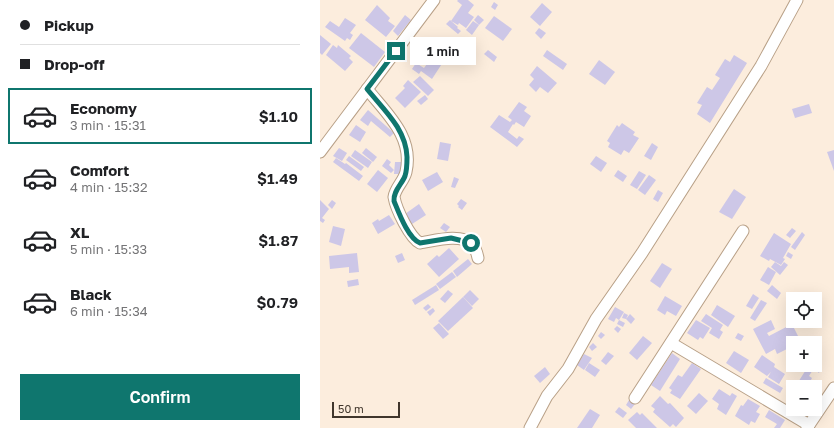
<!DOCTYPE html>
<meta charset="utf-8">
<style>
body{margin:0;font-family:"Golos Text",sans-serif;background:#f6f6f6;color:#202124;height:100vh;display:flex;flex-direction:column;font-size:15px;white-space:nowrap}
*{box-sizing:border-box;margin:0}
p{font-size:13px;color:#757577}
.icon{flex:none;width:22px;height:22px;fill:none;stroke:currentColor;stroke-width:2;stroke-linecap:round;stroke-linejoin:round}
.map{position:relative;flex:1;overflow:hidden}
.sheet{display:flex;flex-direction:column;background:#fff;width:320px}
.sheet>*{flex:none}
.top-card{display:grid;align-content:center;height:88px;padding:0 20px;background:#fff}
.fabs{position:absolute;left:466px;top:292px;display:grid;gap:8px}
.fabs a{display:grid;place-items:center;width:36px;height:36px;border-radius:0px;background:#fff;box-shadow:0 4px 16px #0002;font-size:20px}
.scale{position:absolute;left:12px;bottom:10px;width:68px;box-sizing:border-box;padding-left:4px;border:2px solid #40362c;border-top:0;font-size:11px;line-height:14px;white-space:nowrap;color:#40362c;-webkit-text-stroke:3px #fceddd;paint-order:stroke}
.end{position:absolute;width:18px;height:18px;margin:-9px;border:5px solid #0f766e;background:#fff;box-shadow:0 0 0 2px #fff}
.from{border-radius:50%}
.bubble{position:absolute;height:28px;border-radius:0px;background:#fff;box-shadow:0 4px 16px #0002;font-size:13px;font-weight:600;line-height:28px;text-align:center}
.top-card b{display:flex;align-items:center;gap:14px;height:38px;font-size:15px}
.top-card b+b{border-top:1px solid #e0e0e0}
.top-card i{width:10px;height:10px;background:#202124}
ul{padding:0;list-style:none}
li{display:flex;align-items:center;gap:12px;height:56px;margin:0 8px 6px;padding:0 12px;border:2px solid transparent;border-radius:0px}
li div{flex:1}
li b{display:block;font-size:15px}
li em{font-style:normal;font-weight:600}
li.active{border-color:#0f766e}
li>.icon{width:36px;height:36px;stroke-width:1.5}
.primary-button{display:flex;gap:8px;margin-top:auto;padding:8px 20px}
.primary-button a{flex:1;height:46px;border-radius:0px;background:#0f766e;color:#fff;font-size:16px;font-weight:600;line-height:46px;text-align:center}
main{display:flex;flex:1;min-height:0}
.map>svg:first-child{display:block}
.building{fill:#cdc7e7}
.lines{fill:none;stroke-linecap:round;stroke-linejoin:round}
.minor-casing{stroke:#b8a087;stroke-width:13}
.minor{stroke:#fff;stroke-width:11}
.route{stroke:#0f766e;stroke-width:5}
</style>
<main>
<section class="sheet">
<div class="top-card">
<b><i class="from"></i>Pickup</b>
<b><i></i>Drop-off</b>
</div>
<ul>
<li class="active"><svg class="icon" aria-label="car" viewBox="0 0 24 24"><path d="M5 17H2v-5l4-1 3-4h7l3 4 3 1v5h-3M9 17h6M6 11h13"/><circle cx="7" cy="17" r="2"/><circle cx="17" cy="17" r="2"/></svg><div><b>Economy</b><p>3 min · 15:31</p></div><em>$1.10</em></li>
<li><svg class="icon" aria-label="car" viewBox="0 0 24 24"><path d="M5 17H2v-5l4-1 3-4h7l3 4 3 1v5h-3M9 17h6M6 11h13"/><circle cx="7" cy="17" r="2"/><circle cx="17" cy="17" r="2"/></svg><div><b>Comfort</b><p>4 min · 15:32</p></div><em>$1.49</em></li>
<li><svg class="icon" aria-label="car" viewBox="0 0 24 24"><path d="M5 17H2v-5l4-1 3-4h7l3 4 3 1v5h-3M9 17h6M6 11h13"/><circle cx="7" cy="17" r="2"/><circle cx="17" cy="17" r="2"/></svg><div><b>XL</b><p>5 min · 15:33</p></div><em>$1.87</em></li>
<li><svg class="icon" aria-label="car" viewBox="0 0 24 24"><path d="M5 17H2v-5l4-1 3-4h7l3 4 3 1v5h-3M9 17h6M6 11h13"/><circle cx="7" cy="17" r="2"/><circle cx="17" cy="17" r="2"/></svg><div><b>Black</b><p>6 min · 15:34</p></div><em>$0.79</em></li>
</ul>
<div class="primary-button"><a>Confirm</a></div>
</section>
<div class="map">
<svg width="514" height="428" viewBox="0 0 514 428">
<rect width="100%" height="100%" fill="#fceddd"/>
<g class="building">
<polygon points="138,0 148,0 154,5 148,13 154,17 146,28 139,23 138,25 131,21 142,5 137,1"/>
<polygon points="174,2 178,5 175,10 171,7"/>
<polygon points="222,3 232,12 220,26 210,17"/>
<polygon points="57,5 70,18 68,21 75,26 66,37 45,20"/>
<polygon points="85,15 91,20 78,36 73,31"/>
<polygon points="158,15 164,20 159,25 154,20"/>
<polygon points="174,16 192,29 183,41 165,28"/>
<polygon points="25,18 36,25 30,33 33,35 30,40 27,38 25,41 5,27 10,21 19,27"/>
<polygon points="130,20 138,27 137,28 141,31 138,34 126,24"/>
<polygon points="153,21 159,25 152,35 146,30"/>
<polygon points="219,28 226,33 221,39 215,33"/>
<polygon points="41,33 65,52 54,67 29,48"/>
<polygon points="0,35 11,44 2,55 0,53"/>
<polygon points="13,45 17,48 18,45 31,56 29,58 33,62 25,71 6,55"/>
<polygon points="168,50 177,57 174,62 164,54"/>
<polygon points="227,50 247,64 243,70 223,56"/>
<polygon points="124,51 132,57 129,62 125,59 112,79 101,71 99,74 92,69 96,63 104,68 110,60 107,59 111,53 119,58"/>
<polygon points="414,55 427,63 390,123 377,114 382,105 377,103 387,87 392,90 400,78 395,75 405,59 410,62"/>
<polygon points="279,60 295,72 285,85 269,74"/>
<polygon points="217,66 237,83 228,93 220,87 216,92 209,85 214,79 210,75"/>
<polygon points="100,76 114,90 108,96 93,82"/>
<polygon points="88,80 101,92 85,108 75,98 85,88 83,86"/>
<polygon points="105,95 108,99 101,105 97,101"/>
<polygon points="199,102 207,107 204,111 211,116 204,127 196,122 194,125 193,124 188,132 197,139 199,136 204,139 197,147 170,127 179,115 190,122 192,120 188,117"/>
<polygon points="489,104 492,113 475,118 472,109"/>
<polygon points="48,110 74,133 70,137 51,121 48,126 40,120"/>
<polygon points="302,123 315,132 313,135 319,138 309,153 304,150 301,155 288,147 290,143 287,141 297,125 299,127"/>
<polygon points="36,125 46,132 40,142 29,135"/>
<polygon points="120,142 131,144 128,161 117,159"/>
<polygon points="332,143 338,147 331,160 324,156"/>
<polygon points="19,148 27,153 22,161 13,156"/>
<polygon points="46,148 57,157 53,162 42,153"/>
<polygon points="35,150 52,162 48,168 31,156"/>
<polygon points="514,150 514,171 507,152"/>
<polygon points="29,156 44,167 41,171 26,160"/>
<polygon points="276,156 287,163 281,172 270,164"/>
<polygon points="16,158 25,164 26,163 43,176 39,181 13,162"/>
<polygon points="67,159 71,162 69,165 74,170 71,173 62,166"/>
<polygon points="75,162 82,162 81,174 74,174"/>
<polygon points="58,170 68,178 57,192 47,184"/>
<polygon points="298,170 307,176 303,182 294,176"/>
<polygon points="319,171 326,175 317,189 310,185"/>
<polygon points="117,172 123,182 108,191 102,180"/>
<polygon points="329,175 336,180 325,195 318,190"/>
<polygon points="134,177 139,179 135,188 131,187"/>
<polygon points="414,189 426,197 412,219 399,212"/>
<polygon points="338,190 343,193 338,202 333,199"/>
<polygon points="141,199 147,203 142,210 138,207 139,206 137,204"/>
<polygon points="0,200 9,209 2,218 5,220 3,223 0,221"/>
<polygon points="12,200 16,203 12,209 8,205"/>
<polygon points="99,204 106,215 92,224 85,214"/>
<polygon points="69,215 75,224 58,234 52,223 58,219 59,221"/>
<polygon points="124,223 130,227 126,232 120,228"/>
<polygon points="13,226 25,229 21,246 9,242"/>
<polygon points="472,228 476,231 470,238 466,235"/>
<polygon points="482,232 485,235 475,250 471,247"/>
<polygon points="454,233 471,244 463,258 465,259 461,265 450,259 449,261 440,256"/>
<polygon points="129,248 139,259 119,277 107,264 117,255 119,257"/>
<polygon points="468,252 473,255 471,259 466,256"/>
<polygon points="37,253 39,272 29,273 29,267 10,269 9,256"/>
<polygon points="82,253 85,260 78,263 75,256"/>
<polygon points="148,259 152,264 137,277 133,271"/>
<polygon points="455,262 461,266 464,262 468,265 460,275 451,267"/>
<polygon points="342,263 352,269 340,288 330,281"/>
<polygon points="448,267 456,272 449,285 440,280"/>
<polygon points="132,272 136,277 120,289 116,284"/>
<polygon points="38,279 39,285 28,287 27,281"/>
<polygon points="116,285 119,290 95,305 92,300"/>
<polygon points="452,285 461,293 457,299 447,291"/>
<polygon points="128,290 133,294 125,303 120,299"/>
<polygon points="150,290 159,299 152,306 143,297"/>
<polygon points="433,294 439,298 432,309 426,306"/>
<polygon points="345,296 362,306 356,316 347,311 345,315 337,310"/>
<polygon points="143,297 153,308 128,331 118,321"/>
<polygon points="441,300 447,303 435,321 430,318"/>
<polygon points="108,304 111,307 106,311 103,308"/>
<polygon points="397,305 415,316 408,327 391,315"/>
<polygon points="295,307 304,312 299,320 296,318 294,322 288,319"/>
<polygon points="113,308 115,311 110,316 107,312"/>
<polygon points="304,313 308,315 306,319 310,314 315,319 311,324 306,319 302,318"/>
<polygon points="386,314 403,325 400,330 403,332 399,339 389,333 392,328 381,321"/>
<polygon points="299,320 305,323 303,327 297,324"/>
<polygon points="376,320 390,328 383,339 380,337 378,340 367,333"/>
<polygon points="451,320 455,329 447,333 449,336 472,324 481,342 473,343 473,346 457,354 455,349 446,354 433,329"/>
<polygon points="119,323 129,334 123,339 113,328"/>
<polygon points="297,326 301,329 298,333 294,329"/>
<polygon points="281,332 285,335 281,339 278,336"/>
<polygon points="418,333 424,336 421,341 415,338"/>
<polygon points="323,336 332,343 317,360 309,353"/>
<polygon points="273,343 277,347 272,351 269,347"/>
<polygon points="414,351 429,360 421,373 406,363"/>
<polygon points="288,352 294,356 286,365 281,361"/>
<polygon points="352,353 360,359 340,391 331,385"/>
<polygon points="264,354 272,358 264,370 257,365"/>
<polygon points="442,355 455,364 454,367 465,374 459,384 448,377 451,372 447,376 434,367"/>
<polygon points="269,363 280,370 275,377 265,370"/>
<polygon points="372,363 381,369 360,399 350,393 352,390 349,388 358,375 362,377"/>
<polygon points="489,365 496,365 489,376 492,378 490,382 487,380 485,382 491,386 490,387 483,386 482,387 475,387"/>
<polygon points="497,365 501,367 499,373 495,370"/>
<polygon points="225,367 230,374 220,383 214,376"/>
<polygon points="446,378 463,388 460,393 443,383"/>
<polygon points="399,389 410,396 412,393 417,396 406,415 397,409 399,404 392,399"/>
<polygon points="379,393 388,401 376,414 367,406"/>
<polygon points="340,396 348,404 350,403 364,418 356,427 353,424 350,427 333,412 335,409 331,406"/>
<polygon points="428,399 440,406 436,412 440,414 435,423 431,421 429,425 415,416 421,405 423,406"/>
<polygon points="309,400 315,404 311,409 306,405"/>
<polygon points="299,407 307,413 303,418 295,412"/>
<polygon points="270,409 280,415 272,428 257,428"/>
<polygon points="449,410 465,420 460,428 454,428 457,424 445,417"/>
<polygon points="317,412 320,415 322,413 337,428 316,428 308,420"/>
</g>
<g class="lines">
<defs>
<g id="minor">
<path d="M47,89C67,114 94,137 86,172C84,181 75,188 74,197C76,209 90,238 100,243C114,241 140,233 152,244C155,247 157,253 158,258"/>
<polyline points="0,152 114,0"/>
<polyline points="351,343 489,425"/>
<polyline points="315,398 423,231"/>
<polyline points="210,428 227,396 248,369 276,319 322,253 441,66 477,0"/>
<polyline points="487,428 514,388"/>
</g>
</defs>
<use href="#minor" class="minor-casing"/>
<use href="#minor" class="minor"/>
</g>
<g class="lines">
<path class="route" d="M76,51L47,89C64,110 86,129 87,157C87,163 87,170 85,176C82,184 73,191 74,201C79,213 88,238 100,243L131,238L151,243"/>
</g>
</svg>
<div class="fabs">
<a><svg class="icon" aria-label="locate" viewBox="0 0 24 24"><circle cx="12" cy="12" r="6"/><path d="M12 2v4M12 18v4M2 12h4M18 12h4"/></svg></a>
<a>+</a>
<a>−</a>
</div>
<div class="scale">50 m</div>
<i class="end from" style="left:151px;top:243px"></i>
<i class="end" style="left:76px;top:51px"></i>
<div class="bubble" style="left:90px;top:37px;width:66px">1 min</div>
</div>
</main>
